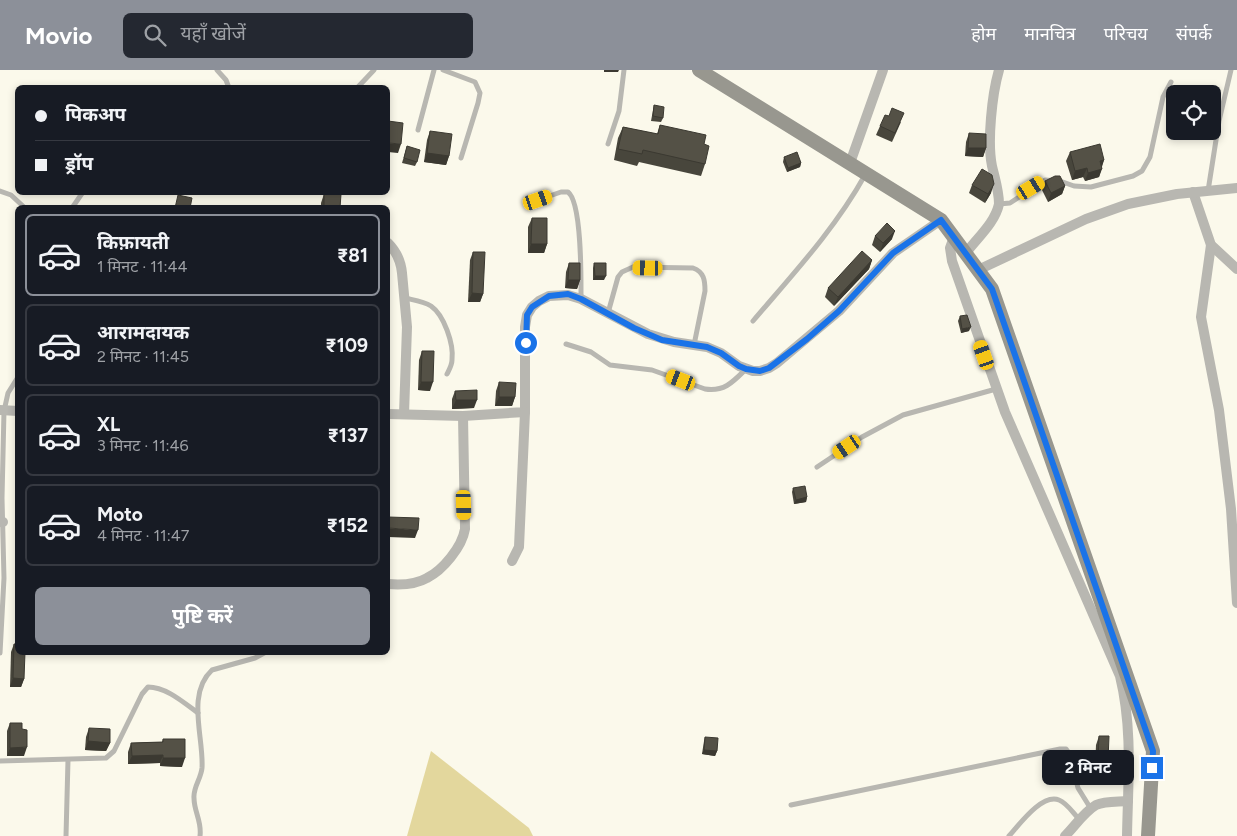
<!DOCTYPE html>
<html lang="hi">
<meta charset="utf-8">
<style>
body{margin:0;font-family:Figtree,"Noto Sans Devanagari",sans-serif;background:#242831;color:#f1f3f6;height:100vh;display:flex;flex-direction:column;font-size:19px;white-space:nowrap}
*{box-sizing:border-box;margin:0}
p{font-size:16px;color:#9ea1a6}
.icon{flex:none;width:28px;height:28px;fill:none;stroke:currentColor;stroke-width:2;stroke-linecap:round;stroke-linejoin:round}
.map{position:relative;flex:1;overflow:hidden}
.side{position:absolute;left:15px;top:135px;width:375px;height:450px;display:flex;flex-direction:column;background:#171b24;border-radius:8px;box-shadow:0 2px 8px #0003}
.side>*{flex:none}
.guide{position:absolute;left:15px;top:15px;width:375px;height:110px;border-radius:8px;box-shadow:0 2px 8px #0003;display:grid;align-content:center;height:110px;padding:0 20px;background:#171b24}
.tools{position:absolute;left:1166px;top:15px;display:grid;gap:10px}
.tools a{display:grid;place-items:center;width:55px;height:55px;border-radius:8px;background:#171b24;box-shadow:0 2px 8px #0003;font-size:25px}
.end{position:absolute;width:22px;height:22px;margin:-11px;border:6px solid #1a73e8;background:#fff;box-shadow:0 0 0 2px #fff}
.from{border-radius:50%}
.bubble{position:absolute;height:35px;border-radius:8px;background:#171b24;box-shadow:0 2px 8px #0003;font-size:16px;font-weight:700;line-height:35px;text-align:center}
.car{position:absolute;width:15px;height:30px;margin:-15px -8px;border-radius:6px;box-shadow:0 0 4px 1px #0007;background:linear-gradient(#f5c518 24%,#345 0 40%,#f5c518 0 76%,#345 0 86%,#f5c518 0)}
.guide b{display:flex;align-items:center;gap:18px;height:48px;font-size:19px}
.guide b+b{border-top:1px solid #363941}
.guide i{width:12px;height:12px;background:#f1f3f6}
ul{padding:9px 0 0;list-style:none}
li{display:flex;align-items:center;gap:15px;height:82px;margin:0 10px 8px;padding:0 10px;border:2px solid #363941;border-radius:8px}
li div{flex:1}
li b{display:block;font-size:19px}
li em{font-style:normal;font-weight:700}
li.selected{border-color:#8c9099}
li>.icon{width:45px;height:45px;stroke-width:1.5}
.cta{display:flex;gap:10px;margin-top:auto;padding:10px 20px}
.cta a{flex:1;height:58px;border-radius:8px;background:#8c9099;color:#fff;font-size:20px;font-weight:700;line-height:58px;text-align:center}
header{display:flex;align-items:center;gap:30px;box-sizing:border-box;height:70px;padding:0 25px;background:#8c9099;color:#fff}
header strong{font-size:24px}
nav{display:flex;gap:28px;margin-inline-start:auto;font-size:18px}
.search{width:350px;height:45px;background:#242831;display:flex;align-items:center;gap:12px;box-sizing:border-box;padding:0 18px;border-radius:8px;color:#9ea1a6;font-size:19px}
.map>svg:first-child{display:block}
.green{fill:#e3d79d}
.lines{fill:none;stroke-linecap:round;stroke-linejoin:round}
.lane{stroke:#b8b7b1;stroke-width:5}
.street{stroke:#b8b7b1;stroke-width:10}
.secondary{stroke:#98978f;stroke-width:14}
.wall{fill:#48463c}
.shaded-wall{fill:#3b3931}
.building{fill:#545146;stroke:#3b3931}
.route{stroke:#1a73e8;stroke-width:6}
</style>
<header>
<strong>Movio</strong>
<div class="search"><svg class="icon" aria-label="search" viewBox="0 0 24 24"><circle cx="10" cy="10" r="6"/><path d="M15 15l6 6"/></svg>यहाँ खोजें</div>
<nav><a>होम</a><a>मानचित्र</a><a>परिचय</a><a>संपर्क</a></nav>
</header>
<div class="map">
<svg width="1237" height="766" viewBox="0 0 1237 766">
<rect width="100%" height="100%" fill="#fbf9eb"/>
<polygon class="green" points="431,681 529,758 533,766 407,766"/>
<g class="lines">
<g class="lane">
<polyline points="217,0 226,10 229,18"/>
<polyline points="443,0 475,12 480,23 478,33 461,88"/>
<polyline points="357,18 374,0"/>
<polyline points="418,60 434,0"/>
<polyline points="608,74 619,41 624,0"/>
<polyline points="0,121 11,125 25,138"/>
<polyline points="1208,121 1219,51 1231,0"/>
<path d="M538,130L561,122H568C582,133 581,209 581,229"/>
<polyline points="999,134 1010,133 1045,110 1060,111 1074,116 1091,117 1133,106 1142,101 1150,87 1163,27 1171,12"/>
<polyline points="72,138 83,122"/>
<path d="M405,228C413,230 423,231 431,236C444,245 454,274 452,290C452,295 449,300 447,304"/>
<path d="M608,243L618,207L622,202L633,197L693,198C704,202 705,210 705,221L694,275"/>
<path d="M753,251C793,204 835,159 865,105"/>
<path d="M566,274L591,282L610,295L652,300L705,319C724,322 733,312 746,299"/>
<polyline points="817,397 862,367 903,345 996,319"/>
<polyline points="0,583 4,508 2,428 4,341 8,323 18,307"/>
<path d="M0,691L106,688L114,681L142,624L148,617C166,617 183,632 198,643"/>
<polyline points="791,735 1060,679 1066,679 1069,683 1078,718 1091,739"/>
<polyline points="66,766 68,690"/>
<path d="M200,766C202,751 194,742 194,728C193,717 201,709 202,698C204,668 186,624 212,600L255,588L266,582"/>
<path d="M1009,766C1019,755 1042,723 1059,730C1067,733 1073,743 1079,749"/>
</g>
<g class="street">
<polyline points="850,93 883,0"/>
<polyline points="1193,122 1211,175 1237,199"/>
<path d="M954,167L950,178L952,191L1005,342L1120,606C1133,659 1128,712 1127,766"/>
<path d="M388,173C396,181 401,192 402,203L407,257L404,344"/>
<polyline points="1211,175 1201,247 1219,340 1231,439 1237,533"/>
<path d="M966,183C977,168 995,153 999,134C999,121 995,109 992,96C987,72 992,24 999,0"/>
<polyline points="978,200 1086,149 1128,134 1177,124 1237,118"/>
<polyline points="0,340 18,341"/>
<polyline points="388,344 463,346 525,342 525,257 527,245 532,237 539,231 549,226 568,225 581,229 648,264 674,272 707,277 721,283 739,296 753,301 760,301 769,298 777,293 839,241 893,183 941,150"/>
<polyline points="0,452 3,452"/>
<polyline points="512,491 519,477 525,342"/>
<path d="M388,514C400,515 415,515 427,508C443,500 462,477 465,459L463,346"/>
<path d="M1065,766C1075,756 1084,742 1096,735C1105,731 1118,732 1128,731"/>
</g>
<polyline class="secondary" points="699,0 941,150 992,219 1153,681 1148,766"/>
</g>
<g class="wall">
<polygon points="654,35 663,48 661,52 651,51 653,40"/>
<polygon points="901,52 892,72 876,65 880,56"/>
<polygon points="660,55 704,74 705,94 701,106 639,92 637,96 614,90 618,68 623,57 657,64"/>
<polygon points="430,61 449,86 446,95 424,92 427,70"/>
<polygon points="969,63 986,78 983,87 965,86 966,72"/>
<polygon points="407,76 417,92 415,96 402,93"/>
<polygon points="1070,82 1104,90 1099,107 1085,111 1083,107 1072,110 1066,91"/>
<polygon points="784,87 801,93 800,97 787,102 783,92"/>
<polygon points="1045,111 1065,116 1062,124 1048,132 1042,120"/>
<polygon points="972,115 991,123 985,133 969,123"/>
<polygon points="324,124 340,138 321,138 321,133"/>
<polygon points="532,148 547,174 544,183 528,183 528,157"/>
<polygon points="875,166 892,169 880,182 872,175"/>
<polygon points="473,182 483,224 480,232 468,232 470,190"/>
<polygon points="872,190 869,199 834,236 825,227 828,218"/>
<polygon points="569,193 580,210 577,219 565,218 566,202"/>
<polygon points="594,193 604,210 593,210 593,198"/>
<polygon points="960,246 969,261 961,263 958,251"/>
<polygon points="422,281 430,321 418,320 419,290"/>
<polygon points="499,312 515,327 512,336 495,336 496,321"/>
<polygon points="455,321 474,338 452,339 452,329"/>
<polygon points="793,418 807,427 806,432 794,434 792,422"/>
<polygon points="14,574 24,609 21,617 10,617 11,582"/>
<polygon points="10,653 22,659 24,686 7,686 7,661"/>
<polygon points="89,658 110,673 106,681 85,680 86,667"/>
<polygon points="1099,666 1108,690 1105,699 1095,698 1096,675"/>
<polygon points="705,667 717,681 715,686 702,684 704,671"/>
<polygon points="163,669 182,697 160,696 160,693 128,694 128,682 131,673 162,672"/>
</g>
<g class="shaded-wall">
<polygon points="604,0 619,0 618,2 604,2"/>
<polygon points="388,73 401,74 398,83 388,82"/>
<polygon points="968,78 986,78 983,87 965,86"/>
<polygon points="427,83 449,86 446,95 424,92"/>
<polygon points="1104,90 1101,98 1100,91"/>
<polygon points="801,93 800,97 787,102 788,98"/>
<polygon points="1087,98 1083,107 1072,110 1075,101"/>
<polygon points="1102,99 1099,107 1085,111 1088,103"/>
<polygon points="994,114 991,123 985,133 988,124"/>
<polygon points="1065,116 1062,124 1048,132 1051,123"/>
<polygon points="895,161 892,169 880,182 883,173"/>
<polygon points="531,174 547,174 544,183 528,183"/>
<polygon points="872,190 869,199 834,236 838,227"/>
<polygon points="595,206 606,206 604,210 593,210"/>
<polygon points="568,210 580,210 577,219 565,218"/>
<polygon points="472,223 483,224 480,232 468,232"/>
<polygon points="971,257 969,261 961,263 962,259"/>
<polygon points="421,312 433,312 430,321 418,320"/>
<polygon points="499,327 515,327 512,336 495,336"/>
<polygon points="456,330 477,330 474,338 452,339"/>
<polygon points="807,427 806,432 794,434 796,430"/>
<polygon points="388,458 418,460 415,468 388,467"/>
<polygon points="13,608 24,609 21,617 10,617"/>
<polygon points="88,671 110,673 106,681 85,680"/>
<polygon points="27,677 24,686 7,686 10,678"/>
<polygon points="704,680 717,681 715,686 702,684"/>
<polygon points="163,685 160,693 128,694 132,686"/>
<polygon points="163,688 185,688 182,697 160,696"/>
<polygon points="1098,690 1108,690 1105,699 1095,698"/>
</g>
<g class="building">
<polygon points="654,35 664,37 663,48 653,46"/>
<polygon points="892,38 904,43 895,63 880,56 885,45 889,46"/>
<polygon points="388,51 403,53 401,74 388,73"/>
<polygon points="660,55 706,65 704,74 709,76 705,94 643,80 642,84 618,79 623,57 658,64"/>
<polygon points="430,61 452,64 449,86 427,83"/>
<polygon points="969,63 986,64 986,78 968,78"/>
<polygon points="1100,74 1104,90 1100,91 1102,99 1088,103 1087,98 1075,101 1070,82"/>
<polygon points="407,76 420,80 417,92 404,88"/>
<polygon points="797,82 801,93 788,98 784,87"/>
<polygon points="982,99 992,105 994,114 988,124 972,115"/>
<polygon points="1055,106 1060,106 1065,116 1051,123 1045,111"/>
<polygon points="324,124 341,124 340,138 324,138"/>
<polygon points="178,125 192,128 190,138 175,138"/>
<polygon points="532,148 547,148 547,174 531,174"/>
<polygon points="887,153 895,161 883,173 875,166"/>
<polygon points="862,181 872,190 838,227 828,218"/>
<polygon points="473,182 485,182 483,224 472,223"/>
<polygon points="569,193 580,193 580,210 568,210"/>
<polygon points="594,193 606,193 606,206 595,206"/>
<polygon points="967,245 971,257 962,259 960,246"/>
<polygon points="422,281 434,281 433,312 421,312"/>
<polygon points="499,312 516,313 515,327 499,327"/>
<polygon points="477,320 477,330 456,330 455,321"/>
<polygon points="805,416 807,427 796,430 793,418"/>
<polygon points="388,447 419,448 418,460 388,458"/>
<polygon points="14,574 18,574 18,582 25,582 24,609 13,608"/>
<polygon points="10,653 22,653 22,659 27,660 27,677 10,678"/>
<polygon points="89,658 110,659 110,673 88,671"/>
<polygon points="1099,666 1109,666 1108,690 1098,690"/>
<polygon points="705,667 718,668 717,681 704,680"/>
<polygon points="163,669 185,669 185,688 163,688 163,685 132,686 131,673 163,672"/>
</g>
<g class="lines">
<polyline class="route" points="526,273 527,245 532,237 549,226 568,224 581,229 634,258 662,270 707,277 721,283 739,296 746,299 760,301 769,298 807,269 839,241 893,183 941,150 992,219 1153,681 1152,698"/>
</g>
</svg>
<div class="tools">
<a><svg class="icon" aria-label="locate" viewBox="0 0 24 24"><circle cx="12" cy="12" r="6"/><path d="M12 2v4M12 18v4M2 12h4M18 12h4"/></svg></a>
</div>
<i class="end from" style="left:526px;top:273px"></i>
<i class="end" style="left:1152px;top:698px"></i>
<div class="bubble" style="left:1042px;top:680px;width:92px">2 मिनट</div>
<i class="car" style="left:1031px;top:118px;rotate:59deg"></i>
<i class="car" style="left:538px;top:130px;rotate:71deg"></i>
<i class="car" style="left:648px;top:198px;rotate:271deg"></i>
<i class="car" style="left:984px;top:285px;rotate:341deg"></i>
<i class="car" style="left:681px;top:310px;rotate:291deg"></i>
<i class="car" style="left:847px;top:377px;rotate:236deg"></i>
<i class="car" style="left:464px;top:435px;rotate:178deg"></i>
<div class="guide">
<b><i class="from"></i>पिकअप</b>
<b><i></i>ड्रॉप</b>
</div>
<section class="side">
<ul>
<li class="selected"><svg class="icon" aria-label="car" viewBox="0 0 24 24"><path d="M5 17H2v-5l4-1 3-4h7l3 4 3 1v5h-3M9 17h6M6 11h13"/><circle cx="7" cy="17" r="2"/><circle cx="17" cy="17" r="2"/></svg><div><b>किफ़ायती</b><p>1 मिनट · 11:44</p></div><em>₹81</em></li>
<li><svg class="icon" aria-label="car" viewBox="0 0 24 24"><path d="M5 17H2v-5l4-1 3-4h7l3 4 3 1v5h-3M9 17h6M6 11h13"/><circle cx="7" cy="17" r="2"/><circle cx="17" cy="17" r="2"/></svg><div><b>आरामदायक</b><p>2 मिनट · 11:45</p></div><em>₹109</em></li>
<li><svg class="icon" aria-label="car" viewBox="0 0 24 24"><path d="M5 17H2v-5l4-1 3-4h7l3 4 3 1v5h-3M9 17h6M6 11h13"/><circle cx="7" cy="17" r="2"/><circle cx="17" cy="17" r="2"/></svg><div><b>XL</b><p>3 मिनट · 11:46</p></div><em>₹137</em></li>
<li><svg class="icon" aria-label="car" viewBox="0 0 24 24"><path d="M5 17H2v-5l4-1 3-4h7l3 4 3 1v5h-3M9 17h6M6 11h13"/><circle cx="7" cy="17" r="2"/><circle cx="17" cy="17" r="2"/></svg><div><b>Moto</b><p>4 मिनट · 11:47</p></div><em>₹152</em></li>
</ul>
<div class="cta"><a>पुष्टि करें</a></div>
</section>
</div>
